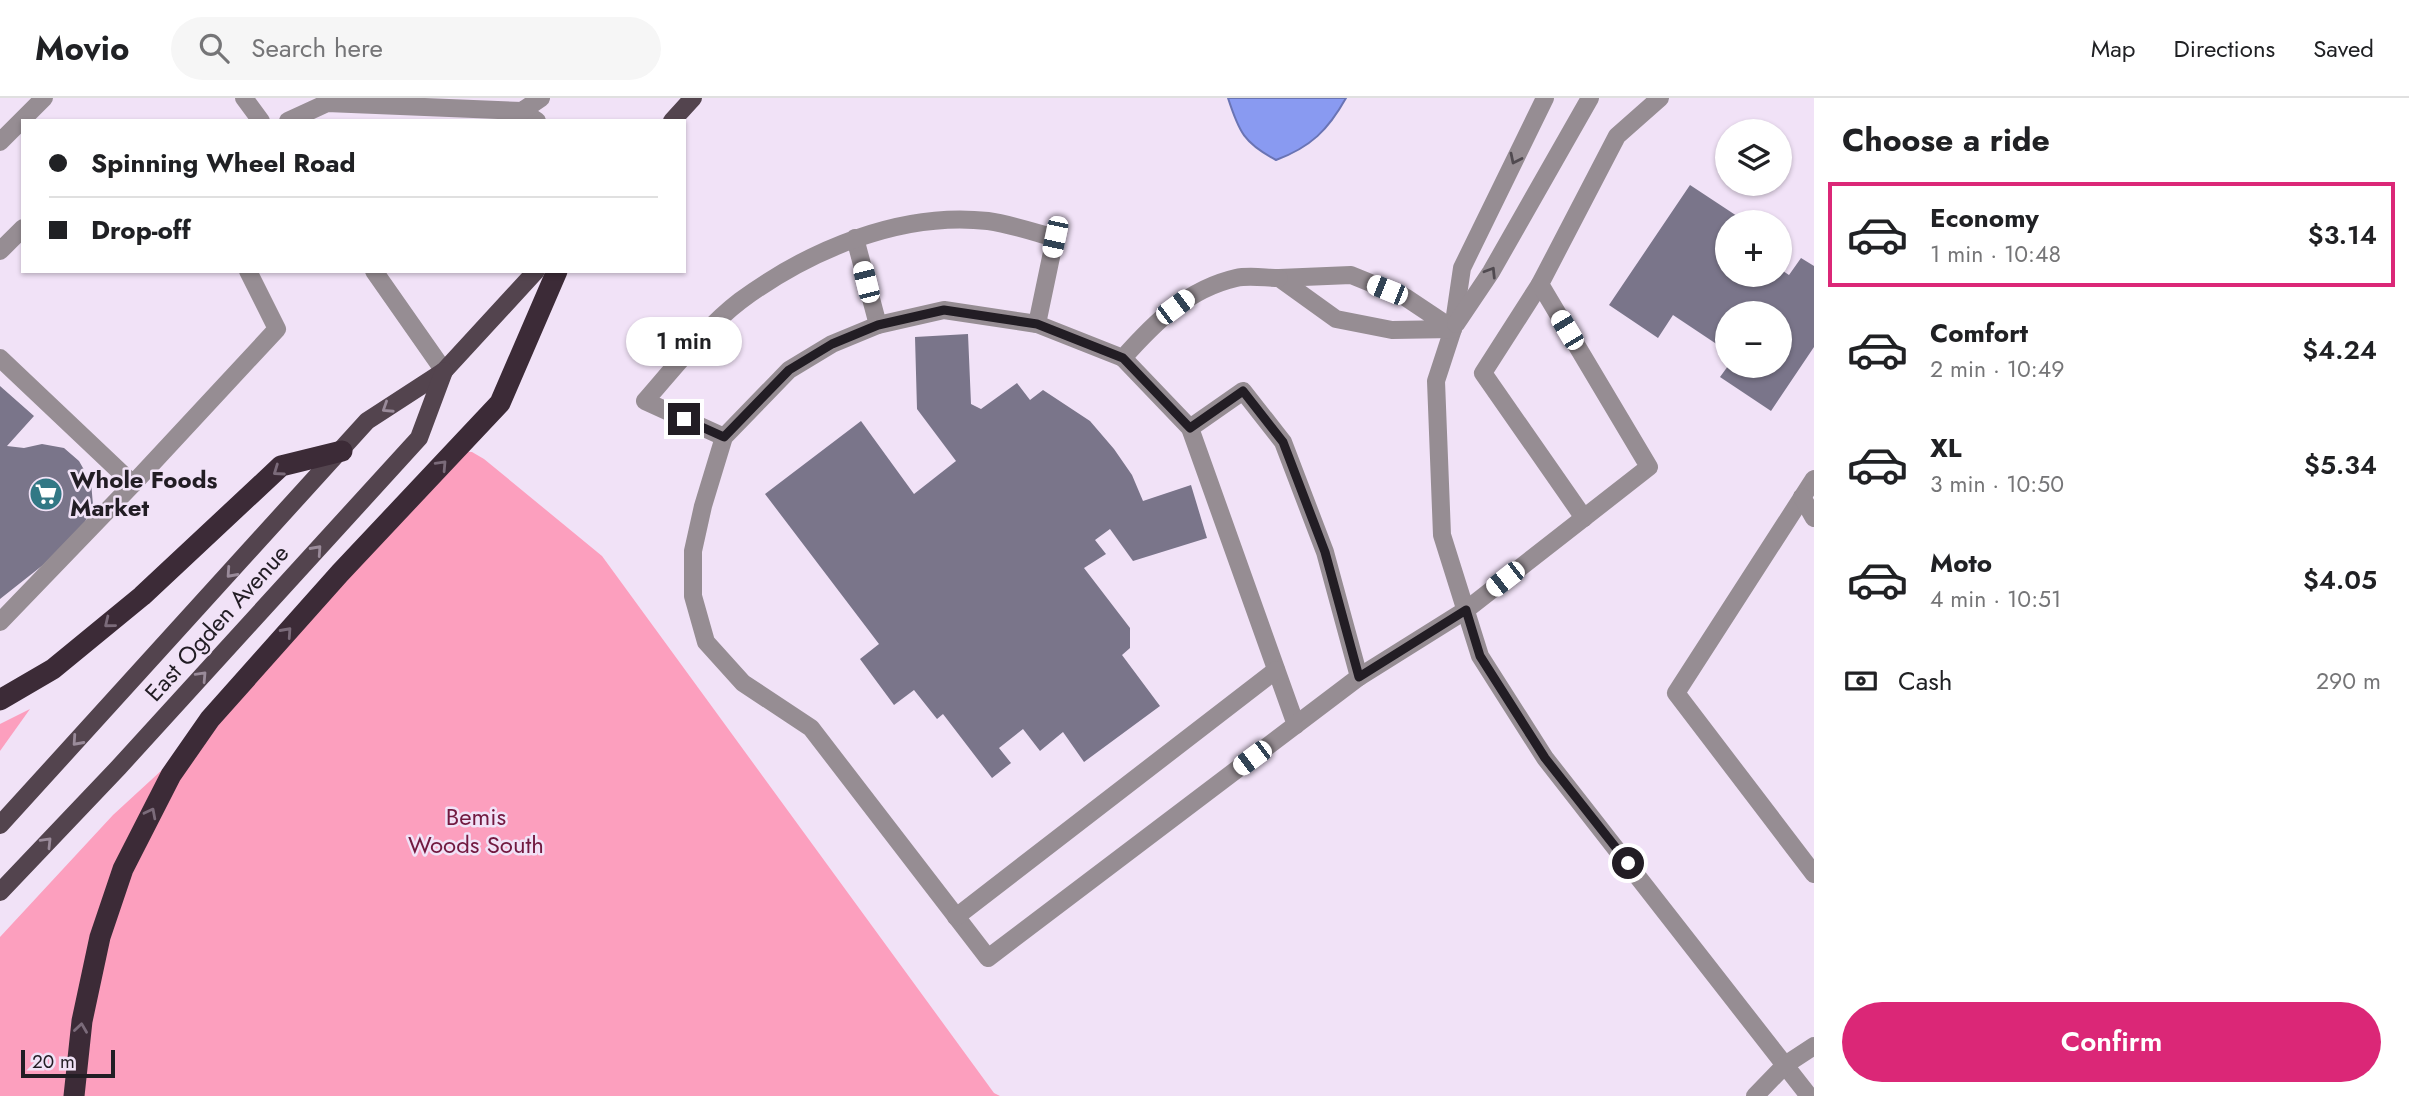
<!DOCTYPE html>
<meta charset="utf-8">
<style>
body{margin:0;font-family:Jost,sans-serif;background:#f6f6f6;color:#202124;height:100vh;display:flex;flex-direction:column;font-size:26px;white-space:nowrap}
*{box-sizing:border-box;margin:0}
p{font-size:23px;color:#757577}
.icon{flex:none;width:38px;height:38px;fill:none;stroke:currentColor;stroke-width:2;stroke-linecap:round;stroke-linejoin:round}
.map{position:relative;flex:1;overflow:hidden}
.side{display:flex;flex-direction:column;background:#fff;width:595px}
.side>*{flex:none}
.top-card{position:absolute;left:21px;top:21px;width:665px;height:154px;border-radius:0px;box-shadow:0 2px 5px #0004;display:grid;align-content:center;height:154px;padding:0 28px;background:#fff}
.controls{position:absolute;left:1715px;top:21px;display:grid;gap:14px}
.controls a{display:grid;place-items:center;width:77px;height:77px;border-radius:50%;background:#fff;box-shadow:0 2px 5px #0004;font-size:35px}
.scale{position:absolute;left:21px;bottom:18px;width:94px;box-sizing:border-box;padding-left:7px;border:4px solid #221d24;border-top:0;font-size:19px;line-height:24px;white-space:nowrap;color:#221d24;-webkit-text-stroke:5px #f1e2f7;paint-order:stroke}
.end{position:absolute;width:32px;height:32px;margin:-16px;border:9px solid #221d24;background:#fff;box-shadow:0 0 0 4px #fff}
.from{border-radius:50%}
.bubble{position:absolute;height:49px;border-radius:24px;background:#fff;box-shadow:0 2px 5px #0004;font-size:23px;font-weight:600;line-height:49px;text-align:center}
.car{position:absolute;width:21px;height:42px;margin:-21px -10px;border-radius:9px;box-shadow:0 0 5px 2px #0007;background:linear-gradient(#fff 24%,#345 0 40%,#fff 0 76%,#345 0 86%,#fff 0)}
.top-card b{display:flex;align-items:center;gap:24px;height:66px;font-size:26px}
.top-card b+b{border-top:2px solid #e0e0e0}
.top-card i{width:18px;height:18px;background:#202124}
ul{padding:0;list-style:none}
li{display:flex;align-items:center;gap:21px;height:105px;margin:0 14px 10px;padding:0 14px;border:4px solid transparent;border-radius:0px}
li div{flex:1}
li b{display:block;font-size:26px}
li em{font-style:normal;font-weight:600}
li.selected{border-color:#db2777}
li>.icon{width:63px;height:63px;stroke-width:1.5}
h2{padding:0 28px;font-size:32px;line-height:84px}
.pay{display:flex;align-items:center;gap:18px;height:77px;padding:0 28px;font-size:26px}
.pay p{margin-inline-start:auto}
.button{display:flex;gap:14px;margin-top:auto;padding:14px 28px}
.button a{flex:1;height:80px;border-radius:42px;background:#db2777;color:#fff;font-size:28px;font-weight:600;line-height:80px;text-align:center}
header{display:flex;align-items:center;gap:42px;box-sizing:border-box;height:98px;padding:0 35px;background:#fff;border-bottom:2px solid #e0e0e0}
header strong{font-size:33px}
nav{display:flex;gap:38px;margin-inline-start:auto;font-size:24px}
.search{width:490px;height:63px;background:#f6f6f6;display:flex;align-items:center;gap:18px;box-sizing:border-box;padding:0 24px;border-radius:38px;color:#757577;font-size:26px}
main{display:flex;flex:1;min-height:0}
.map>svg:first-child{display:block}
.green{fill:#fc9fbe}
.water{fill:#899af1;stroke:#6a74b4;stroke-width:2}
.building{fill:#7a758a}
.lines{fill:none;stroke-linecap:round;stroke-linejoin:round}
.service{stroke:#968d93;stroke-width:18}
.minor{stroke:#968d93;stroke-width:18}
.primary{stroke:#53444e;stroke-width:18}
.motorway{stroke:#3c2b37;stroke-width:21}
.oneway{stroke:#504a50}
.oneway2{stroke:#9a8b9a}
.oneway3{stroke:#7b6b7a}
.route{stroke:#221d24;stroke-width:9}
.labels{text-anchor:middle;stroke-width:5;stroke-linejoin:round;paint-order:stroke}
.poi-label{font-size:24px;font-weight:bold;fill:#221d24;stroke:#f1e2f7;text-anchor:start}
.street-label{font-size:24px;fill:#221d24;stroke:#f1e2f7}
.park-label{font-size:24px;fill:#721940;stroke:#f1e2f7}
</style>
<header>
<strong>Movio</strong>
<div class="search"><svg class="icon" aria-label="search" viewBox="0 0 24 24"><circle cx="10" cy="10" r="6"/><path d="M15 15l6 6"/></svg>Search here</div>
<nav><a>Map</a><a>Directions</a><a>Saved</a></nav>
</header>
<main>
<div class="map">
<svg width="1814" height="998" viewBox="0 0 1814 998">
<rect width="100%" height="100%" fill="#f1e2f7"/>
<g class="green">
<polygon points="457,353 472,354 484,361 602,458 994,995 1000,998 0,998 0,839 113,717 237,603"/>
<polygon points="30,611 0,653 0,626"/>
</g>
<path class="water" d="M1228,0H1346C1328,32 1311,49 1276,62C1244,45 1239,34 1228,0Z"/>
<g class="building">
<polygon points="1690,87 1740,120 1737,124 1727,124 1727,177 1780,177 1780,171 1789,177 1801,160 1814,168 1814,249 1771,313 1720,279 1728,268 1780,268 1780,215 1727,215 1727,253 1673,217 1658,240 1609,207"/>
<polygon points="968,236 971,306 981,311 1017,285 1030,302 1043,292 1090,323 1114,351 1132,377 1143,403 1191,387 1207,440 1133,463 1110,431 1095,442 1106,456 1084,470 1130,530 1130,550 1122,557 1160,608 1084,664 1063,634 1040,653 1023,631 999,650 1011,665 992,680 943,616 937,621 914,592 894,607 860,561 879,546 765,396 861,323 914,396 956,363 917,311 915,239"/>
<polygon points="0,288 34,318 7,348 24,350 42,346 64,350 79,363 91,384 93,407 84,426 43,467 0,501"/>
</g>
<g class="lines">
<g class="service">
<polyline points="1545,0 1462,170 1453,231 1436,283 1442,437 1480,558 1545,660 1809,998"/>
<polyline points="522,13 537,23"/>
<polyline points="288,23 327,5 522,13 541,0"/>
<polyline points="855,140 878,227"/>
<polyline points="0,153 23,130"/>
<polygon points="1351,177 1405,199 1453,231 1392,232 1336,221 1279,180"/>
<polyline points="1540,186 1483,275 1584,420"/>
<polyline points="1456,226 1491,174 1590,0"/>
<polyline points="0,260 133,386 277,231 248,173"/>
<polyline points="1123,260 1190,330 1296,627"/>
<path d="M1190,330L1243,293L1283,344L1325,454L1359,579L988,860L811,630L743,585L706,544L693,498V453L703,408L724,339L789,272L832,246L878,227L944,212L1037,226L1123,260C1155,224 1188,191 1236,180C1249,177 1266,180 1279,180"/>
<path d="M724,339L645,303C673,271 707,228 740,203C809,152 901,113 988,123C1010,126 1033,134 1055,140L1037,226"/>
<polyline points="1814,381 1676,595 1814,776"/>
<polyline points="1802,399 1814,420"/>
<polyline points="0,524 133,386"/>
<polyline points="1359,579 1466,512 1649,369 1540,186 1617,38 1660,0"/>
<polyline points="956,819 1276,572"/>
<polyline points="1755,998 1785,967 1814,948"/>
</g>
<g class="minor">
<polyline points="244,0 261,23"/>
<polyline points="0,44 44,0"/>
<polyline points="374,173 444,273"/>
</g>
<g class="primary">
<polyline points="672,23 693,0"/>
<polyline points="0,727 367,323 444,273 536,173"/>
<polyline points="0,794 119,669 419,340 444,273"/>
</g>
<g class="motorway">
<polyline points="0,602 53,571 142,498 281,368 342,353"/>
<polyline points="74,998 82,923 100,839 123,771 171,677 210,621 340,475 500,305 557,173"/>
</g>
</g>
<defs><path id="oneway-chevron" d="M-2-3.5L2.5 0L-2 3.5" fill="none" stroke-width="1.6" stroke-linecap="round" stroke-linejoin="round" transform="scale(1.75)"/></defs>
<g class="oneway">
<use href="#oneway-chevron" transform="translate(1515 61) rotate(116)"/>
<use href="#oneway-chevron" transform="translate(1491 174) rotate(-58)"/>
</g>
<g class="oneway2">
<use href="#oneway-chevron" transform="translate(387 310) rotate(147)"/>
<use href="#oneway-chevron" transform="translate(317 452) rotate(-48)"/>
<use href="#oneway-chevron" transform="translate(231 475) rotate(132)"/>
<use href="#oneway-chevron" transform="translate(202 578) rotate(-47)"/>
<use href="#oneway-chevron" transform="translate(77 643) rotate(132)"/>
<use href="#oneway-chevron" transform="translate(47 744) rotate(-46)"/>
</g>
<g class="oneway3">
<use href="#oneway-chevron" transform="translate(442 367) rotate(-47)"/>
<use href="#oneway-chevron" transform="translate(278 373) rotate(145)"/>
<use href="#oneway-chevron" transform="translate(109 525) rotate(141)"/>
<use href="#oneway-chevron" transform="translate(287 534) rotate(-48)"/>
<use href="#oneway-chevron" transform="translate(151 715) rotate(-63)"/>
<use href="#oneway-chevron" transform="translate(81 930) rotate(-82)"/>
</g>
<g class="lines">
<polyline class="route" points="684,321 724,339 789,272 832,246 878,227 944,212 1037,226 1123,260 1190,330 1243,293 1283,344 1325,454 1359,579 1466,512 1480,558 1545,660 1628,765"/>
</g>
<defs>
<symbol id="supermarket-disc" viewBox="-11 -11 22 22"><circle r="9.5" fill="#327885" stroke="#f1e2f7"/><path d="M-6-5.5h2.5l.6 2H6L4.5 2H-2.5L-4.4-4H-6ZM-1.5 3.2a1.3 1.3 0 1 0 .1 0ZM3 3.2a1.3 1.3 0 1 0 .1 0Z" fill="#fff"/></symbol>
</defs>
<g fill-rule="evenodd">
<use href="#supermarket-disc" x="27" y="377" width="38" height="38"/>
</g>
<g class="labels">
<g class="poi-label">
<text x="70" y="390">Whole Foods<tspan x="70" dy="28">Market</tspan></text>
</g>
<g class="street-label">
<text transform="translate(217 525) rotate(-48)" y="8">East Ogden Avenue</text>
</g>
<g class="park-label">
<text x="476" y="727">Bemis<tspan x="476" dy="28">Woods South</tspan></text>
</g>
</g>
</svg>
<div class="controls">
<a><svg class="icon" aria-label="layers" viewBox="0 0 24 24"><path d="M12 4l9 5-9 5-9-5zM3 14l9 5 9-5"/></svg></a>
<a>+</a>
<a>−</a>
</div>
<div class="scale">20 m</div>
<i class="end from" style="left:1628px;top:765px"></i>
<i class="end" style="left:684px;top:321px"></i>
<div class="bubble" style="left:626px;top:219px;width:116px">1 min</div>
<i class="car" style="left:1055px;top:139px;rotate:192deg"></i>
<i class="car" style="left:866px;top:184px;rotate:346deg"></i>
<i class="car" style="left:1387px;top:192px;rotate:292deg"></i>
<i class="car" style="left:1175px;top:209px;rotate:53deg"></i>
<i class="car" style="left:1567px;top:232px;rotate:329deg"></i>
<i class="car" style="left:1505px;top:481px;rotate:232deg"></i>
<i class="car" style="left:1252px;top:660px;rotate:233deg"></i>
<div class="top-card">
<b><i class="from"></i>Spinning Wheel Road</b>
<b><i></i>Drop-off</b>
</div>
</div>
<section class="side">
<h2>Choose a ride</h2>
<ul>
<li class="selected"><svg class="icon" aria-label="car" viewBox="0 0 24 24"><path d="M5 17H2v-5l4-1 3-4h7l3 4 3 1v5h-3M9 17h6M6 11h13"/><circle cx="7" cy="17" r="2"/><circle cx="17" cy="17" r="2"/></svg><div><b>Economy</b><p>1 min · 10:48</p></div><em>$3.14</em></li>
<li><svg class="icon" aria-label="car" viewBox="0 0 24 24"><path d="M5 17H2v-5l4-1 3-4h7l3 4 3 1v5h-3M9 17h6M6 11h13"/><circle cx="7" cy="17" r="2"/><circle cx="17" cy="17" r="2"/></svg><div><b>Comfort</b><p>2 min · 10:49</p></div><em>$4.24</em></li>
<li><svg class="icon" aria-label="car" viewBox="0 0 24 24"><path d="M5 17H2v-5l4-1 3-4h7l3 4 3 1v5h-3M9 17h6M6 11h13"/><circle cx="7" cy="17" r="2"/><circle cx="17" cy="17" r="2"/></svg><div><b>XL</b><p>3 min · 10:50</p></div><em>$5.34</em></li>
<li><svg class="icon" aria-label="car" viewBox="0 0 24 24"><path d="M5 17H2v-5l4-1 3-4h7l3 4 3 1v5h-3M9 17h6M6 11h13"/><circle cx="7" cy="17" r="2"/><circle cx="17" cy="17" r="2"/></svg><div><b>Moto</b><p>4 min · 10:51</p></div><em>$4.05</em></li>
</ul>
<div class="pay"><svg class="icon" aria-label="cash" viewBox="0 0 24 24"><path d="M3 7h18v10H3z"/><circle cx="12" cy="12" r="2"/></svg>Cash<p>290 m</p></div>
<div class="button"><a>Confirm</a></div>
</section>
</main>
